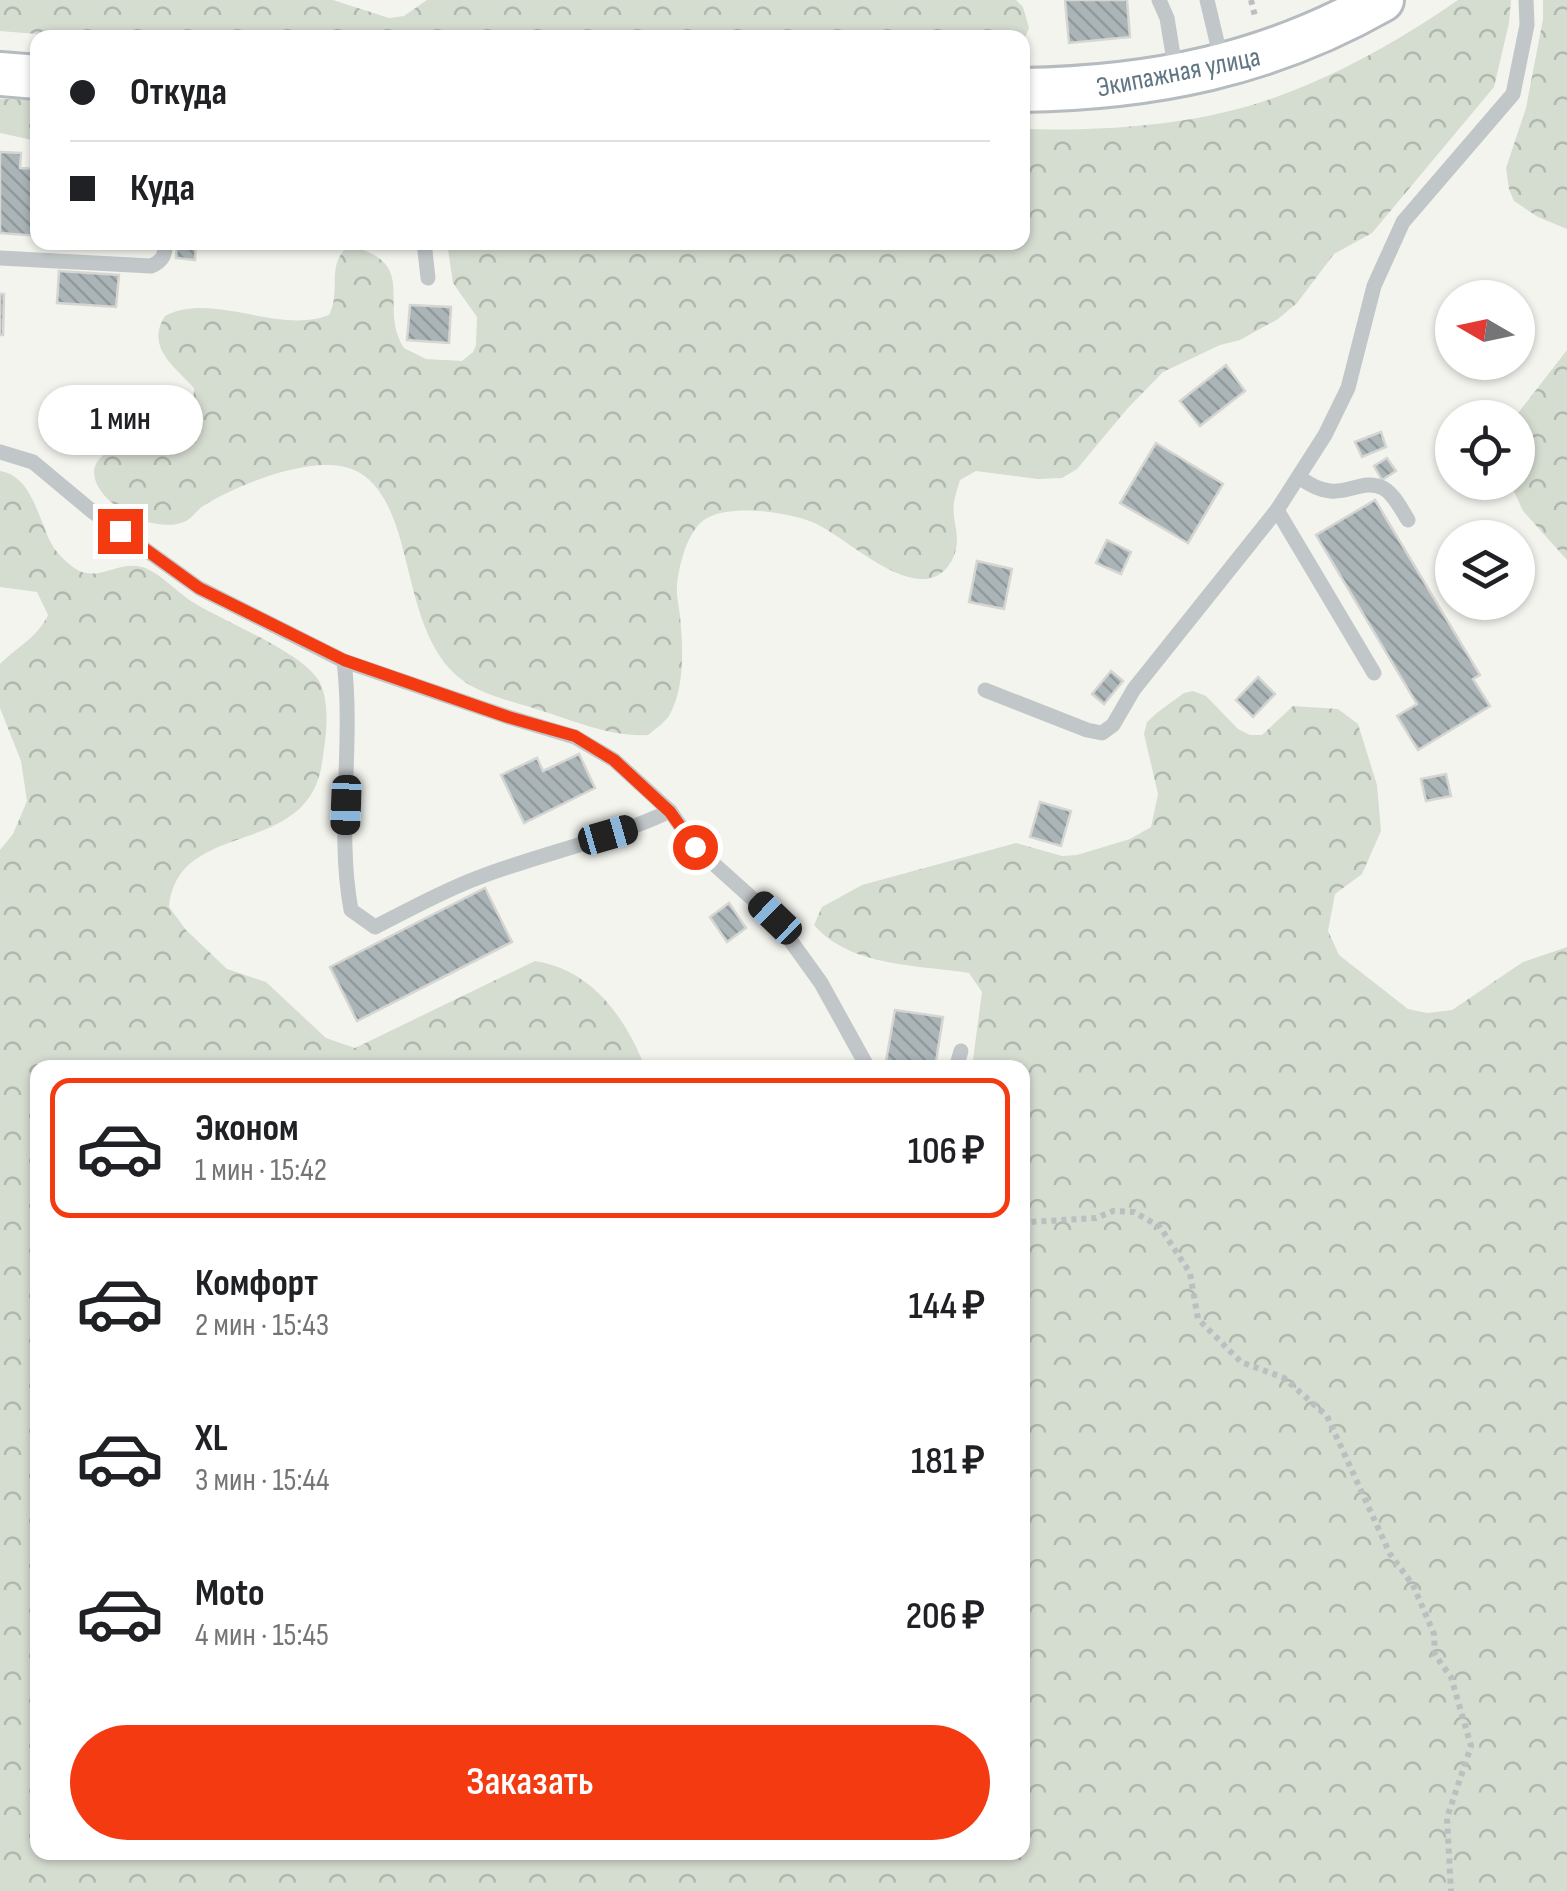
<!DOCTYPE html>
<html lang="ru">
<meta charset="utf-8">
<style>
body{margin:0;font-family:"Sofia Sans Condensed",sans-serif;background:#f2f2f2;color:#202124;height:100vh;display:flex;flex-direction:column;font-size:38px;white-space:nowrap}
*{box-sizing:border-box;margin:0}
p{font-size:32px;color:#757577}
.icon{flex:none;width:55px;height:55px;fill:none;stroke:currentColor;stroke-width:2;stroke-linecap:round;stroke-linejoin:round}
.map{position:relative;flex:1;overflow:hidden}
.details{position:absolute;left:30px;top:1060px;width:1000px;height:800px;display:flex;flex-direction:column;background:#fff;border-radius:20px;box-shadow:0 2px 8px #0004}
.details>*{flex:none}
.guide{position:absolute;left:30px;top:30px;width:1000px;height:220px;border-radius:20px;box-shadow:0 2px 8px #0004;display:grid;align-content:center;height:220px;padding:0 40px;background:#fff}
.needle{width:65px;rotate:279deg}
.controls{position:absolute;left:1435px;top:280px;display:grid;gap:20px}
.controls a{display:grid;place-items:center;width:100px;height:100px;border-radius:50%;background:#fff;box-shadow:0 2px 8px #0004;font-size:50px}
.end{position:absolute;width:45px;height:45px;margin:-22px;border:12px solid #f33a11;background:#fff;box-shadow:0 0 0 5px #fff}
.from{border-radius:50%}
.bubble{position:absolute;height:70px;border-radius:35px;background:#fff;box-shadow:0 2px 8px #0004;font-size:32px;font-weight:600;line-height:70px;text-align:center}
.car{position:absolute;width:30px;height:60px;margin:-30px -15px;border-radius:12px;box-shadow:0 0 8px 2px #0007;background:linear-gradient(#222 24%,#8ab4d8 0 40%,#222 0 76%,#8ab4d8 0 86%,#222 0)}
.guide b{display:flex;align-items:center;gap:35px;height:95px;font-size:38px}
.guide b+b{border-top:2px solid #e0e0e0}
.guide i{width:25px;height:25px;background:#202124}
ul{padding:18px 0 0;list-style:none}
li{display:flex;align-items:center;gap:30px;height:140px;margin:0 20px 15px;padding:0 20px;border:5px solid transparent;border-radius:20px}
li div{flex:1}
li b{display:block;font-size:38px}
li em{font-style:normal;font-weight:600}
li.selected{border-color:#f33a11}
li>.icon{width:90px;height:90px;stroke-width:1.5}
.button{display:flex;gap:20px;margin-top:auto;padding:20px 40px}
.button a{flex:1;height:115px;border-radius:60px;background:#f33a11;color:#fff;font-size:40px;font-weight:600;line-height:115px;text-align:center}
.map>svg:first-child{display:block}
.forest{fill:url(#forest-crowns)}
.building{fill:url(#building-back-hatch);stroke:#d5d5d2;stroke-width:2.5}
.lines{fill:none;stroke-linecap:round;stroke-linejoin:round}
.secondary-casing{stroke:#b5bbbf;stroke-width:48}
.path{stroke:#bcbfc1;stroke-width:6;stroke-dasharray:5 5;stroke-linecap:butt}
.lane{stroke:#c1c6c8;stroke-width:15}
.secondary{stroke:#fff;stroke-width:42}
.route{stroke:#f33a11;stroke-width:12}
.labels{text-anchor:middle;stroke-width:10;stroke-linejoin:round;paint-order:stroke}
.street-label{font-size:28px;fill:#607683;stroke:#fff}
</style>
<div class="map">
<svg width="1567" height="1891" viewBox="0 0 1567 1891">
<defs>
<pattern id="forest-crowns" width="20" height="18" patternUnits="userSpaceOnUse" patternTransform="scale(2.5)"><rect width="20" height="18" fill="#d5dcd0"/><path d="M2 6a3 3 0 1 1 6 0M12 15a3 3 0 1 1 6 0" fill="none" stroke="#b0b7ae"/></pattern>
<pattern id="building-back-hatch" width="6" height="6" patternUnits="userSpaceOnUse" patternTransform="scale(2.5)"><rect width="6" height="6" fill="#abb5b8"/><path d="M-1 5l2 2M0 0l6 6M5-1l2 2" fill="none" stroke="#8f989b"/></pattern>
</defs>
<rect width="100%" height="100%" fill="#f4f4ef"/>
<g class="forest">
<polygon points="0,0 333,0 389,18 404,16 427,0 1016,0 1023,7 1029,28 1023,42 1022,38 85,38 0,31"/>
<path d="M1458,0H1511L1509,23L1494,87L1372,233L1334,254L1297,303L1278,319L1240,340L1220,345L1163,372L1127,409L1077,469L1062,478L1038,479L976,471L960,480C958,487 955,495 954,502C951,522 964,539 951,562C920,613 846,535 812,522C788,512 732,504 707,518C688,528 679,565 677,585C676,595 679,606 680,616C683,646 685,687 670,714C666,722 655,729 648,735C610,737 575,721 539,710C515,702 481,695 461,679C398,630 418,509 360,473C323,449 238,484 203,506C197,510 192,518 186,521C159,534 113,512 99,488C68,434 196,446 194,388C175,367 145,347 165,316C212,291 279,335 329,315C342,290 325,264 349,246C421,262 377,305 404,348L426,359L462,361L473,352L476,345L477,317L453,283L447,243L1022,242L1023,129C1096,131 1173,127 1245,107C1319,86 1395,44 1458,0Z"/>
<polygon points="1543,0 1567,0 1567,229 1538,217 1514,201 1509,189 1506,168 1526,108 1543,19"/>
<polygon points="0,99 37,100 37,141 0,133"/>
<polygon points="1567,350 1567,560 1523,511 1510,483 1518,482 1518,418 1515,417"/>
<path d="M0,471C34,476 39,525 54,548C59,555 69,565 76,569C96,583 119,560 142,567C159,572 176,591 191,601C222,621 303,652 319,681C331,703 326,738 322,763C308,860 178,817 169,907L186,930L227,969L266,982L326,1038L355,1048L535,961C592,970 625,1017 645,1067L38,1068V1852H1022V1068L972,1067L982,992L969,973C919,965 850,967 814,925L822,907L862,885L1016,843L1062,856L1077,855L1130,839L1151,827L1158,794L1144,734L1147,722L1158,712L1184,693L1193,691L1206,696L1238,729L1250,735H1262L1293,706L1338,709L1358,724L1377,785L1381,831L1362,874L1335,894L1328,931L1339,955L1408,1009L1427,1013L1452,1010L1523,962L1567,947V1891H0V850L13,834L27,801L21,761L0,708V664C18,646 37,638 48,615L37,592L0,587Z"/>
</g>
<g class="building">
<polygon points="1065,0 1127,0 1130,37 1069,43"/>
<polygon points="0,152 21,153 20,168 38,169 38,236 0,233"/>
<polygon points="177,242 196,242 195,260 176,258"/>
<polygon points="59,271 119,275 116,307 57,303"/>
<polygon points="0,294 4,294 3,335 0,335"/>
<polygon points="410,305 451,307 449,343 407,340"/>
<polygon points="1226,365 1245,391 1200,426 1180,401"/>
<polygon points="1381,432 1386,447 1362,457 1355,442"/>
<polygon points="1156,443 1223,484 1188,543 1120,503"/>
<polygon points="1387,458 1396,471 1382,480 1374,466"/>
<polygon points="1375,500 1480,675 1473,679 1490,706 1418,750 1397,716 1417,704 1316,535"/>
<polygon points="1107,540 1131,552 1121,574 1096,563"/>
<polygon points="977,561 1012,569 1004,609 969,602"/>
<polygon points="1111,671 1123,681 1104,704 1092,694"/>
<polygon points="1258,677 1275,694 1253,717 1236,700"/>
<polygon points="579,754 595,788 524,823 501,775 537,758 543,771"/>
<polygon points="1446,774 1451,796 1426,801 1421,779"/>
<polygon points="1040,802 1071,811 1061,846 1030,837"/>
<polygon points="485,888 512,942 357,1021 330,967"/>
<polygon points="729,903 746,928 727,942 710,917"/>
<polygon points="895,1010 943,1017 935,1068 886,1061"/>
</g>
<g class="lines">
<defs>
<g id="secondary">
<polyline points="0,74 38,77"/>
<path d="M1022,90C1152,88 1268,65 1382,0"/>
</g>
</defs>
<use href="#secondary" class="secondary-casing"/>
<g class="path">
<polyline points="1251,0 1255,16"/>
<polyline points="1022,1219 1030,1222 1096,1218 1113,1211 1134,1212 1160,1227 1190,1273 1198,1319 1241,1362 1284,1378 1327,1416 1390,1554 1413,1585 1434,1634 1435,1655 1451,1677 1471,1746 1447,1818 1451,1891"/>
</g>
<g class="lane">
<polyline points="1159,0 1167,18 1176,73"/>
<polyline points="1207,0 1222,63"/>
<polyline points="424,242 428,278"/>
<path d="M0,258L151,266C163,261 165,255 166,242"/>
<polyline points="0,452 33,462 93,512 199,588 344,661 508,717 575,737 614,760 670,811 695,847 775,919 821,983 868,1068"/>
<path d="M1299,477C1341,509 1356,475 1383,488C1394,494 1401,509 1408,520"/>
<polyline points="1277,510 1374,673"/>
<path d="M344,661C354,744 336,828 351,910L375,927C409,910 444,890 480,877C543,853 609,840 670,811"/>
<polyline points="985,690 1087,730 1102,733 1113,725 1134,689 1277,510 1325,435 1348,388 1374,286 1403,222 1513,94 1527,25 1526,0"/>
<polyline points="956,1068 961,1051"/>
</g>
<use href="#secondary" class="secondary"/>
</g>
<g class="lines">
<polyline class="route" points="120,531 199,588 344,660 508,717 575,736 614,760 670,812 695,847"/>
</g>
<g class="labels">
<g class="street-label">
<text transform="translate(1178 71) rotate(-11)" y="10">Экипажная улица</text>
</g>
</g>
</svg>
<div class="controls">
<a><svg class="needle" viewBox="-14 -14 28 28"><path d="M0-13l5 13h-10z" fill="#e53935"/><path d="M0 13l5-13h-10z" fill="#757577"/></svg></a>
<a><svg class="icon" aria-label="locate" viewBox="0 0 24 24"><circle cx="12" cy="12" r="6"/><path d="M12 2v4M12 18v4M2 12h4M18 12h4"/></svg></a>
<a><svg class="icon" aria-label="layers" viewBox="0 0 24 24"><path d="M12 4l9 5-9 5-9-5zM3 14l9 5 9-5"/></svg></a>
</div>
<i class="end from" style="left:695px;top:847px"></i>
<i class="end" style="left:120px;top:531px"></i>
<div class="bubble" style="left:38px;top:385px;width:165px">1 мин</div>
<i class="car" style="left:346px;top:805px;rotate:182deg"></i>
<i class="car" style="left:608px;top:835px;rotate:74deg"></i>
<i class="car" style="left:775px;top:918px;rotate:314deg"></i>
<div class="guide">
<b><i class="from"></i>Откуда</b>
<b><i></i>Куда</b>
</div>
<section class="details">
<ul>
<li class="selected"><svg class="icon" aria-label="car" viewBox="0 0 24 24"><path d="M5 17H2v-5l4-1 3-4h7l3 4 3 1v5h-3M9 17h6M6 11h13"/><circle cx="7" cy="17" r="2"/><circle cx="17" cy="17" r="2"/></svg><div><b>Эконом</b><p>1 мин · 15:42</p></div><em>106 ₽</em></li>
<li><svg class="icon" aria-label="car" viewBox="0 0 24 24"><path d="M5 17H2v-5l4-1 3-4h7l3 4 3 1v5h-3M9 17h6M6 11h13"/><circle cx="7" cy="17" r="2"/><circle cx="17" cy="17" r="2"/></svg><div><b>Комфорт</b><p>2 мин · 15:43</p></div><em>144 ₽</em></li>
<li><svg class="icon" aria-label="car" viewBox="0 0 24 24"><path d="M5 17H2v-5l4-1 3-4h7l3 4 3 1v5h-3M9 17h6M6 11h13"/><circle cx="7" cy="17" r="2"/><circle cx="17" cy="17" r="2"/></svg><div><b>XL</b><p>3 мин · 15:44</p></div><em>181 ₽</em></li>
<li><svg class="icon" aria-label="car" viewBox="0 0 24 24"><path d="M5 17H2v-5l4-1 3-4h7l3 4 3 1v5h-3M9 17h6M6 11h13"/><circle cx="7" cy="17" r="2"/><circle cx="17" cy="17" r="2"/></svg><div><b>Moto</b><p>4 мин · 15:45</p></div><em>206 ₽</em></li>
</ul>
<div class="button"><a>Заказать</a></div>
</section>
</div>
